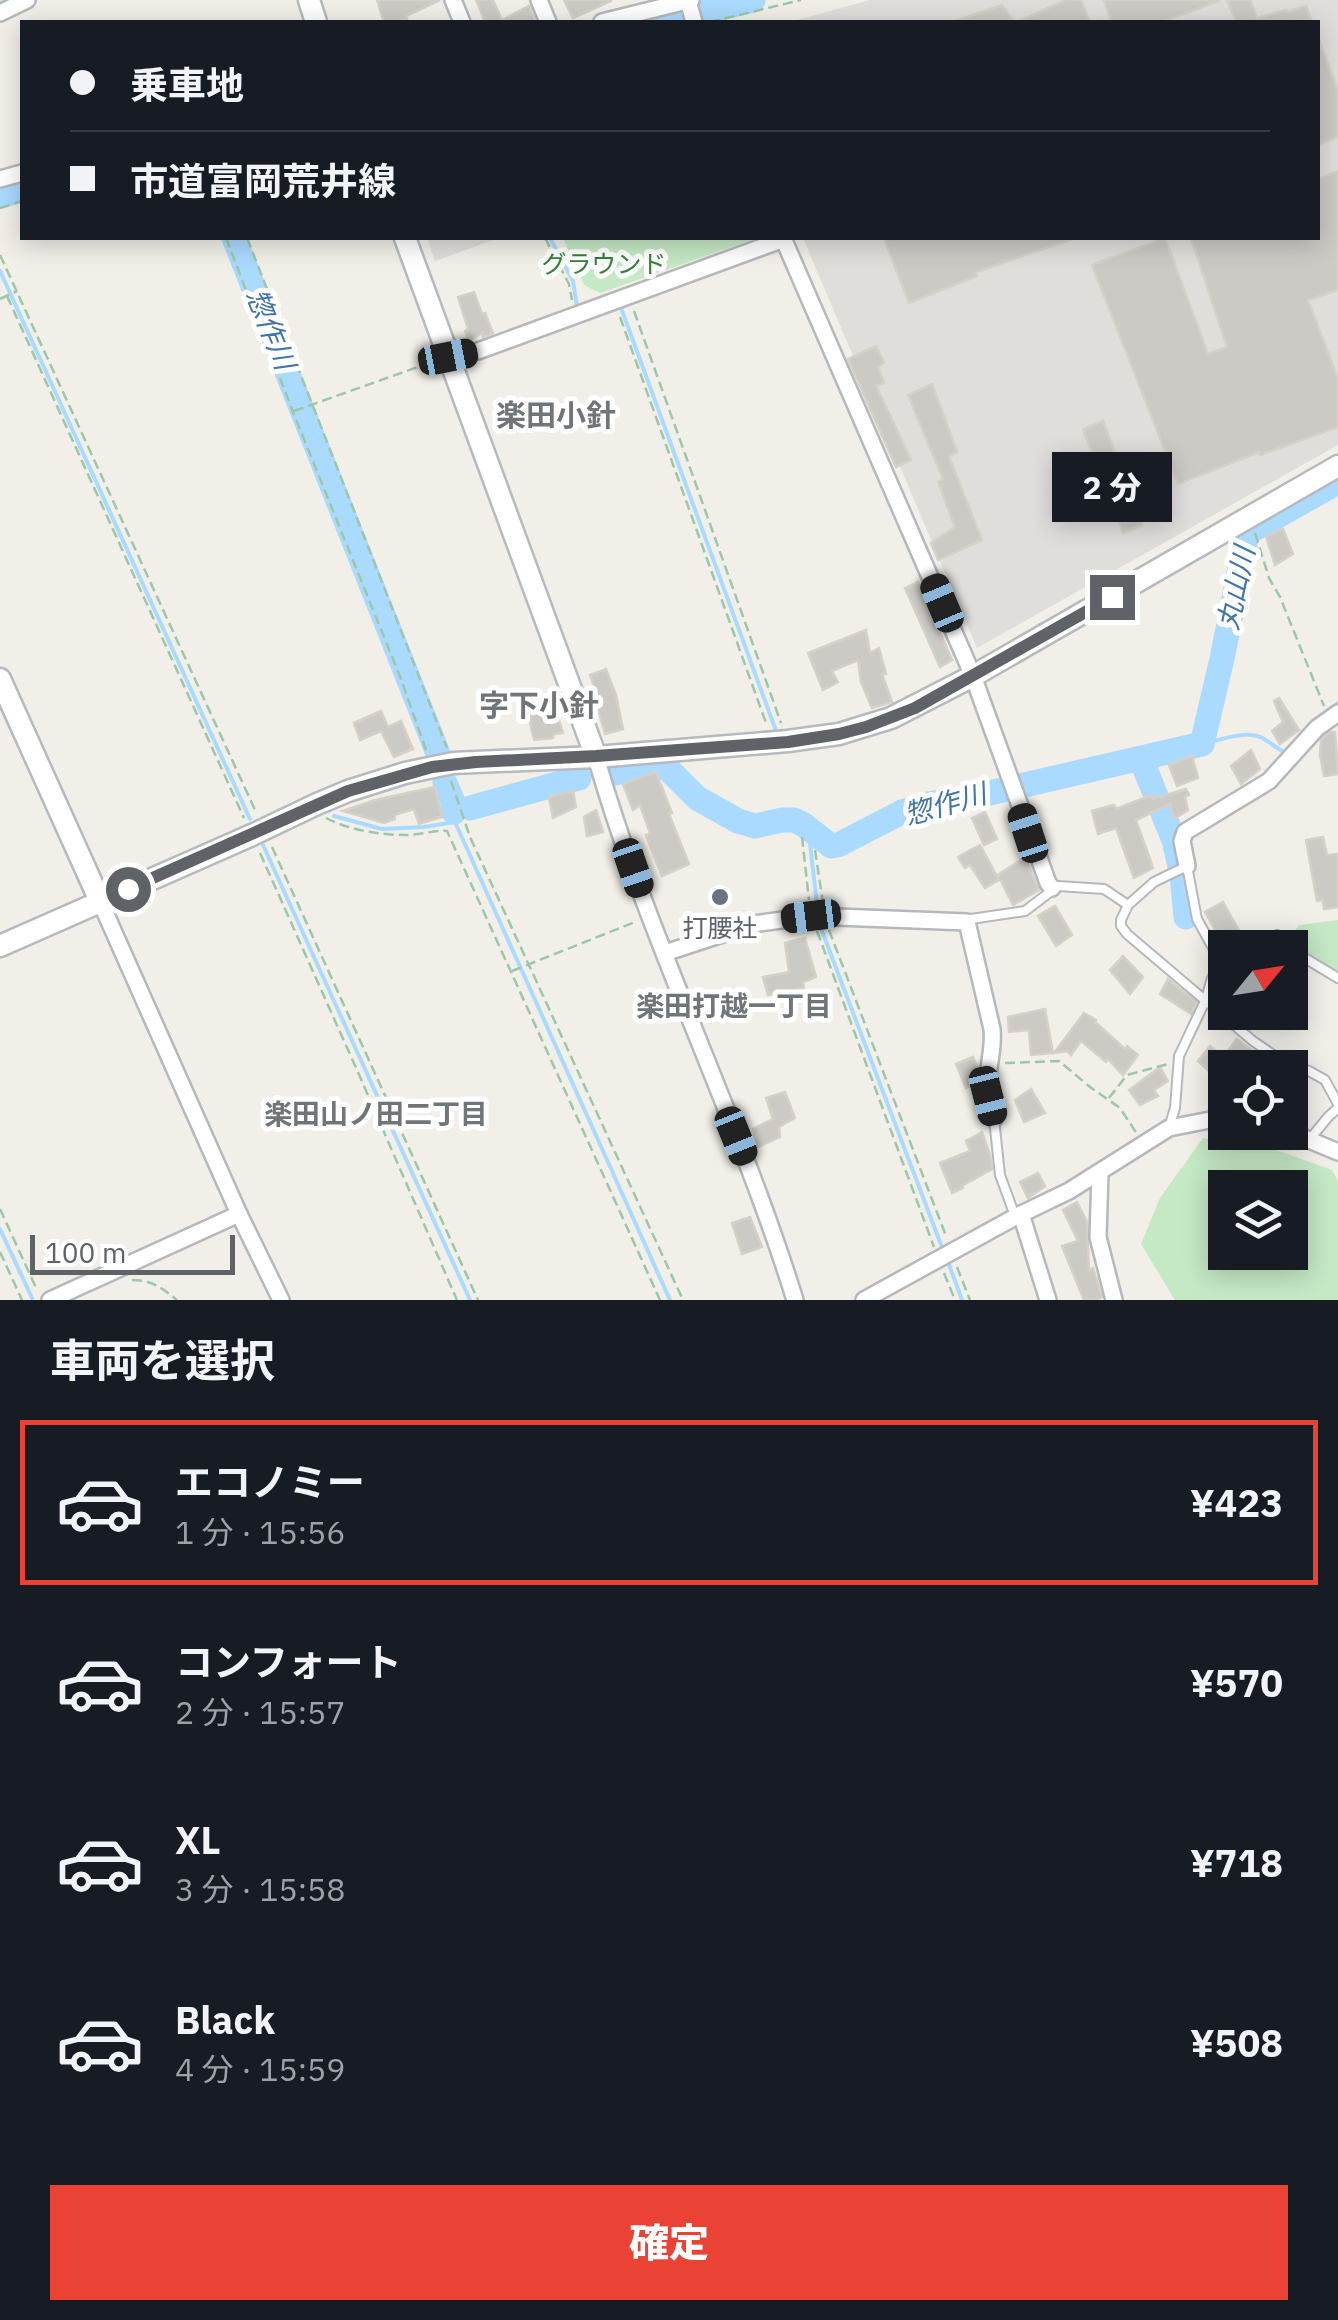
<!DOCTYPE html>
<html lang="ja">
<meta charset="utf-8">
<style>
body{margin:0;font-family:"IBM Plex Sans","Noto Sans JP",sans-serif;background:#242831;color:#f1f3f6;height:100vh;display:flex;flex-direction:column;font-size:38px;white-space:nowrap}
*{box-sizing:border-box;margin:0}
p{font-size:32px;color:#9ea1a6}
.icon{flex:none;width:55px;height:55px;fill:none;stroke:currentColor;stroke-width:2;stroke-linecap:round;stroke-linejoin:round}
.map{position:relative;height:1300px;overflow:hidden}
.drawer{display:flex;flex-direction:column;background:#171b24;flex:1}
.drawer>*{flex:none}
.guide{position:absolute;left:20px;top:20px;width:1300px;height:220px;border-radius:0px;box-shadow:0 5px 25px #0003;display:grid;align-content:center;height:220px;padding:0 50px;background:#171b24}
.needle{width:65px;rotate:60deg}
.buttons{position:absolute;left:1208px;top:930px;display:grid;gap:20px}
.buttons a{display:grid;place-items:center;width:100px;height:100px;border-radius:0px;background:#171b24;box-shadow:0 5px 25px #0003;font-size:50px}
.scale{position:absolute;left:30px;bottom:25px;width:205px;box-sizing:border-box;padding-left:10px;border:5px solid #5f6368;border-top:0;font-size:28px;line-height:35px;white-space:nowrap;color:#5f6368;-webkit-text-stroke:8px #fff;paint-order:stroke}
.end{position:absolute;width:45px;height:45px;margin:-22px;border:12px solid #5f6368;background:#fff;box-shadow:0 0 0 5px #fff}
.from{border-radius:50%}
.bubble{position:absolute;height:70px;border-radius:0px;background:#171b24;box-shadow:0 5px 25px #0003;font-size:32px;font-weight:800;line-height:70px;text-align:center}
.car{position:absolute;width:30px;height:60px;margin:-30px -15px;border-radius:12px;box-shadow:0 0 8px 2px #0007;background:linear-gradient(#222 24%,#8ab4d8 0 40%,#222 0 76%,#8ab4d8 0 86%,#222 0)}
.guide b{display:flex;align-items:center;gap:35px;height:95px;font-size:38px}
.guide b+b{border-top:2px solid #363941}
.guide i{width:25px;height:25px;background:#f1f3f6}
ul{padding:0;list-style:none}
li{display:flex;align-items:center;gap:30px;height:165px;margin:0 20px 15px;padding:0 30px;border:5px solid transparent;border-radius:0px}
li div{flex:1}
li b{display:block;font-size:38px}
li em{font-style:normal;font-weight:800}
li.active{border-color:#ea4335}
li>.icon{width:90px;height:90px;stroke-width:1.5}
h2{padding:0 50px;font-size:45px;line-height:120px}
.cta{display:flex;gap:20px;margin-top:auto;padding:20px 50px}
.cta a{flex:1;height:115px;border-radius:0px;background:#ea4335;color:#fff;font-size:40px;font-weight:800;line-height:115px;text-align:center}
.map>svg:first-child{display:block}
.industrial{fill:#e0deda}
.green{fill:#c5e8c5;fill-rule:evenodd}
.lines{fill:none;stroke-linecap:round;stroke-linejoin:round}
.stream{stroke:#aadaff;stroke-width:4}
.river{stroke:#aadaff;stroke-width:25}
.building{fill:#cccac5;stroke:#d6d1c6;stroke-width:2.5}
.lane-casing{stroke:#b5b8bc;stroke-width:12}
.street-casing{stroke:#b5b8bc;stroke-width:20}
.secondary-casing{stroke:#b6babf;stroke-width:25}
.path{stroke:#9cc7a9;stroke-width:2.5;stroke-dasharray:10 5;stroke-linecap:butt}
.lane{stroke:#fff;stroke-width:8}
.street{stroke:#fff;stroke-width:15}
.secondary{stroke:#fff;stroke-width:20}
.route{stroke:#5f6368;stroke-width:12}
.worship-dot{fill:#6b7280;stroke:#fff;stroke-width:4}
.labels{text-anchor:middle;stroke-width:10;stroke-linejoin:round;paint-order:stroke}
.park-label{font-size:25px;fill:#348238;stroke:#fff}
.worship-label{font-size:25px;fill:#5b616d;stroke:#fff}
.water-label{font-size:28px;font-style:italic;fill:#4174aa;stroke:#fff}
.neighbourhood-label{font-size:28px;font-weight:bold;fill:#70757a;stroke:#fff}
.quarter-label{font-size:30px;font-weight:bold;fill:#70757a;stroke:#fff}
</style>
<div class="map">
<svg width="1338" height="1300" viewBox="0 0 1338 1300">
<rect width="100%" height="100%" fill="#f1efe8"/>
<g class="industrial">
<polygon points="870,0 1338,0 1338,445 977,648 803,238 1318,238 1318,22 790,22"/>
<polygon points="427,238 499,238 435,261"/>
</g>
<g class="green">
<polygon points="563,238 757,238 600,293 584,285"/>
<polygon points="1338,920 1338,973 1315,960 1290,938 1299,925"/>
<path d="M1203,1138L1268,1147L1332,1170L1338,1181V1300H1175L1141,1244L1160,1198ZM1225,1188H1290V1252H1225Z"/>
</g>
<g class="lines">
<g class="stream">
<polyline points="0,3 8,0"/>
<polyline points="550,238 573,281 577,307"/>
<polyline points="0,271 250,819"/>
<polyline points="620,305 775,728"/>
<polyline points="1326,713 1338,703"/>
<path d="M1202,744C1219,741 1246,729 1262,738C1270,742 1276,748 1284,752L1294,743"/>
<polyline points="454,812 455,822 670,1300"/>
<polyline points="334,816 382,829 424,827 455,822"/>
<polyline points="810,844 818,913"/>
<polyline points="263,845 470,1300"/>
<polyline points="819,923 943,1250"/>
<polyline points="0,1229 32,1298"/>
<polyline points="947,1259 962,1300"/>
</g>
<g class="river">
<polyline points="661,22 753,0"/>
<polyline points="0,196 22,190"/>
<polyline points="234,238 439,756"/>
<polyline points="1141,759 1174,840 1182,875 1186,917"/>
<polyline points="616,773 650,766 666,767 697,798 738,821 755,826 782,820 794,820 804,825 831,846 838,845 902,812 928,804 981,795 1202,744 1222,659 1247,533 1338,482"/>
<polyline points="445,783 453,802 454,812"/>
<polyline points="470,808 579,778"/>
</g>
</g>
<g class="building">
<polygon points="377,0 440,0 406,16 407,19 398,22 384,22"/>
<polygon points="476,0 493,0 502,20 529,6 536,22 485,22"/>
<polygon points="564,0 611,0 611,1 573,18"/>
<polygon points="1066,0 1081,0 1090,22 1017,22"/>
<polygon points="1104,0 1219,0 1219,1 1162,22 1112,22"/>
<polygon points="1227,0 1250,0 1257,18 1286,10 1287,12 1306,6 1312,22 1236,22"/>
<polygon points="1002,5 1014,22 955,22 955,21"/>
<polygon points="1319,40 1338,91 1338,137 1318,145"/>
<polygon points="1338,171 1338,290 1308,300 1338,379 1338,427 1260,455 1259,452 1178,484 1092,265 1165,238 1208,354 1227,347 1191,238 1318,238 1318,179"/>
<polygon points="884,238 1072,238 1072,239 976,272 977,276 909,303"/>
<polygon points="474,292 482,314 485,313 493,333 483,337 482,333 469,341 465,331 468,329 458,297"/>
<polygon points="876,346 884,363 878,367 884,383 876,386 911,460 896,467 848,359"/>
<polygon points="932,384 957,452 949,457 982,540 938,560 931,543 955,527 938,482 943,479 908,395"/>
<polygon points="1103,421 1142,525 1123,533 1083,429"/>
<polygon points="1283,529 1293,554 1275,565 1266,536"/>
<polygon points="918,582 952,660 940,667 905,588"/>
<polygon points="866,630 870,653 879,648 886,674 882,674 892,702 872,708 861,682 858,660 832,671 838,682 823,690 808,653"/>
<polygon points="606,669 616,695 623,729 605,734 596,701 599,700 590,675"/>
<polygon points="538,695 541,702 552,698 563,733 554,734 553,738 534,740 527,710 524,711 521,701"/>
<polygon points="1279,698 1299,730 1280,744 1272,731 1283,722 1274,701"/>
<polygon points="381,711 388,727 401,721 413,749 394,757 381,731 360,740 354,723"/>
<polygon points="1330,732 1335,732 1338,774 1324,776 1320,755 1321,740"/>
<polygon points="1251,750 1260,769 1241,784 1231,766"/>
<polygon points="1192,756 1198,778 1177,786 1169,765"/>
<polygon points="656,772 672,813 669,814 689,864 662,876 646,835 650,833 640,805 633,810 623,784"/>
<polygon points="435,787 442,817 419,824 414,809 394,815 395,819 384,823 343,811 375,800"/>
<polygon points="1186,789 1189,795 1185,797 1188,810 1174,819 1170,804 1136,820 1153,868 1134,878 1116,828 1098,834 1092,811 1114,805 1116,809 1151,795 1153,799"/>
<polygon points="573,791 576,807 553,818 549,797"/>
<polygon points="596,810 603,832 587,836 584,817"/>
<polygon points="985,812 997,839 984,845 972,818"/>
<polygon points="1323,837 1327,855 1337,854 1338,860 1338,907 1324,909 1323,900 1317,901 1306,840"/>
<polygon points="980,845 999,880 985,888 970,865 965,868 958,857"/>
<polygon points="1025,857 1039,890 1013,905 998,875"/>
<polygon points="1223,902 1247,945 1241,948 1225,948 1205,912"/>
<polygon points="1055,906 1072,935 1056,946 1038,916"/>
<polygon points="805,938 816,977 803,982 804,988 768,995 763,977 789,972 785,943"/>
<polygon points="1123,956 1143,977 1130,994 1110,970"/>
<polygon points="1168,979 1196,1002 1191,1014 1160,994"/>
<polygon points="1045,1009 1053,1053 1031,1055 1029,1030 1009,1032 1008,1017"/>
<polygon points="1084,1013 1096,1020 1095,1022 1125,1049 1127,1046 1138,1055 1123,1075 1108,1059 1106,1062 1081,1041 1071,1055 1067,1051 1054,1053"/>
<polygon points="1237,1039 1259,1056 1249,1068 1225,1068 1225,1075 1220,1081 1198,1061 1210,1046 1223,1057"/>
<polygon points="973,1057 978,1069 977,1083 966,1088 956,1064"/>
<polygon points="1160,1067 1168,1081 1154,1090 1158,1096 1140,1105 1129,1090"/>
<polygon points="1031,1089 1045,1113 1024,1122 1015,1100"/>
<polygon points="785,1092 795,1118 779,1127 780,1137 758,1147 753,1129 773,1119 766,1098"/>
<polygon points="982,1132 990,1155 992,1169 962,1186 963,1188 952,1193 940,1163 970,1151 966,1141"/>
<polygon points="1038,1173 1045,1186 1028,1198 1020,1182"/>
<polygon points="1077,1202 1087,1222 1089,1270 1093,1268 1102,1297 1096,1300 1084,1300 1062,1246 1078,1241 1063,1210"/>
<polygon points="750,1217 762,1247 742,1254 732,1223"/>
</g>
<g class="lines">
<defs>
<g id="lane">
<polyline points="1128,905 1121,920 1121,926 1127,934 1253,1041 1285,1063 1309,1071 1325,1080 1338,1104"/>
<polyline points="967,922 971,919 1025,911 1058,886 1104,889 1128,905 1154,882 1187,866 1197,919 1222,964 1212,978 1206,999 1179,1056 1175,1108 1169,1128"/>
<polyline points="1255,948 1277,935 1298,954 1338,978"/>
<polyline points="994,1119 1000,1175 1015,1216"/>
<polyline points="1310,1139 1328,1117 1338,1108"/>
</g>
<g id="street">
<polyline points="453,0 462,22"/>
<polyline points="539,0 548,22"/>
<polyline points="688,1 694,22"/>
<polyline points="0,13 27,0"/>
<polyline points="602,22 691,0"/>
<polyline points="0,179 22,173"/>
<polyline points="783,238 973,676 1048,883 1052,888"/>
<polyline points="448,357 478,351 784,239"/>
<path d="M596,757C649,942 738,1116 795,1300"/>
<polyline points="1187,866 1182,841 1185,832 1269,781 1317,728 1338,713"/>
<polyline points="100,901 239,1214 281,1300"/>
<path d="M665,953L753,924L811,916L967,922L992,1029C994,1047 989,1061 988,1078C987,1092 991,1105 994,1119"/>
<polyline points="1290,1132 1338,1152"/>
<polyline points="1100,1173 1098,1237 1114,1300"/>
<polyline points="1021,1214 1048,1300"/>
<polyline points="50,1300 239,1214"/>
<polyline points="864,1300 1015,1217 1069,1191 1169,1128 1210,1120 1225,1120"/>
</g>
<g id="secondary">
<polyline points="309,0 316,22"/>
<polyline points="405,238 596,757"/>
<polyline points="0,679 100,901"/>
<polyline points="0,946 252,835 317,804 348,791 405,773 453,763 596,757 788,741 839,734 891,718 973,676 1338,466"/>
</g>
</defs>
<use href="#lane" class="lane-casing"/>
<use href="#street" class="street-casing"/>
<use href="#secondary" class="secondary-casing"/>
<g class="path">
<polyline points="710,22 801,0"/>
<polyline points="0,208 22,201"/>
<polyline points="226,238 293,412 401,679 427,753"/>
<polyline points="247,238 447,748"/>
<polyline points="545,238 569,284 572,300"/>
<polyline points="0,255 256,812"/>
<polyline points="7,296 244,818"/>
<polyline points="0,299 17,291"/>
<polyline points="634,311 781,723"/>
<polyline points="620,317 766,723"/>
<polyline points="294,411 432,362"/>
<polyline points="1255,533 1269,578 1280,597 1324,706"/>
<polyline points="451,781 470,837 683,1300"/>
<path d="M326,818C349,830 380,835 406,835C420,835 434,830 447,831L660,1300"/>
<polyline points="802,837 809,900"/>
<polyline points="272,847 478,1300"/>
<polyline points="815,850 823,903"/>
<polyline points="260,853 357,1070 457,1300"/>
<polyline points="829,930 946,1236"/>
<polyline points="817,931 934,1247"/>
<polyline points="512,971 635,922"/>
<polyline points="1005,1063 1059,1061 1090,1087 1120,1108 1137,1134"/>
<polyline points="1109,1098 1127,1075 1168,1064"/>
<polyline points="0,1209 37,1290"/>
<polyline points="0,1252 22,1300"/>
<polyline points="957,1267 970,1300"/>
<polyline points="944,1273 955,1300"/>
<path d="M132,1280C152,1280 162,1288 177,1300"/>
</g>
<use href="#lane" class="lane"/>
<use href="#street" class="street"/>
<use href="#secondary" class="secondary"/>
</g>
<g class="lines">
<polyline class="route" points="128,889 348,791 432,767 476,762 596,756 788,742 839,734 866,727 915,708 1112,597"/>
</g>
<circle class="worship-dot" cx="720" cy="897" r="10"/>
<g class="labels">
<g class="park-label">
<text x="604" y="273">グラウンド</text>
</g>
<g class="worship-label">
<text x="720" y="937">打腰社</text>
</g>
<g class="water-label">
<text transform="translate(271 329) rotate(68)" y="10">惣作川</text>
<text transform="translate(1236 588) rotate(-78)" y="10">丸山川</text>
<text transform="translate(945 804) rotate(-16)" y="10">惣作川</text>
</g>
<g class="neighbourhood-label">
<text x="734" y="1016">楽田打越一丁目</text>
<text x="376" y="1124">楽田山ノ田二丁目</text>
</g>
<g class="quarter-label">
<text x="556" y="426">楽田小針</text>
<text x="539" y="716">字下小針</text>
</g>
</g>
</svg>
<div class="buttons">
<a><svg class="needle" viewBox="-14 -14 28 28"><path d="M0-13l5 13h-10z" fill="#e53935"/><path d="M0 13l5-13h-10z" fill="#9ea1a6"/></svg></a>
<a><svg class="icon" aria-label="locate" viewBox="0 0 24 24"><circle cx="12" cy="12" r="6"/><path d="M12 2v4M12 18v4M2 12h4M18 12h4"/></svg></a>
<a><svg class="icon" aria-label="layers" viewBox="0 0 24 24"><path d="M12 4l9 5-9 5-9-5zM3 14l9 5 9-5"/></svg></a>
</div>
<div class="scale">100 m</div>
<i class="end from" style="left:128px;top:889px"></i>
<i class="end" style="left:1112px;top:597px"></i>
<div class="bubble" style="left:1052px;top:452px;width:120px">2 分</div>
<i class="car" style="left:448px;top:357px;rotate:79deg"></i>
<i class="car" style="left:942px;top:603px;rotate:337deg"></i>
<i class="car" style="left:1028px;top:833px;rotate:342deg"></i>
<i class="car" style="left:633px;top:868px;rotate:161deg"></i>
<i class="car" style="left:811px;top:916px;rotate:263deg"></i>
<i class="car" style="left:988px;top:1096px;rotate:166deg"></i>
<i class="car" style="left:736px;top:1136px;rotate:158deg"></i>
<div class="guide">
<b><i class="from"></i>乗車地</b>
<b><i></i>市道富岡荒井線</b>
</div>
</div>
<section class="drawer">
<h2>車両を選択</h2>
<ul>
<li class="active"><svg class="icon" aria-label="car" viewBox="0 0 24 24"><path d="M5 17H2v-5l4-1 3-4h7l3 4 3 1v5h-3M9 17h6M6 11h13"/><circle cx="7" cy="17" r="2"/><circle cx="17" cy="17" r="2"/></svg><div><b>エコノミー</b><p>1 分 · 15:56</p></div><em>¥423</em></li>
<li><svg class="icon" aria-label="car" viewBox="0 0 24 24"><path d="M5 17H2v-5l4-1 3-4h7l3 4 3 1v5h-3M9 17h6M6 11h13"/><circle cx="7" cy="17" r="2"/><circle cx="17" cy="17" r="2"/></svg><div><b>コンフォート</b><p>2 分 · 15:57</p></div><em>¥570</em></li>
<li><svg class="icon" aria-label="car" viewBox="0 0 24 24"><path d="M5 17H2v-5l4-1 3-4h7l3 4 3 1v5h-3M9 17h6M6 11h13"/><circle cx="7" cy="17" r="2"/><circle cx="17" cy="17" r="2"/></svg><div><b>XL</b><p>3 分 · 15:58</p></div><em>¥718</em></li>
<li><svg class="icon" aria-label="car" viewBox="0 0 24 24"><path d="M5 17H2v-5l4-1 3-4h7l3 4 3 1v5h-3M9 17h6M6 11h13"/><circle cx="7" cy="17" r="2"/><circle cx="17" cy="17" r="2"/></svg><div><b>Black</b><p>4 分 · 15:59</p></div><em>¥508</em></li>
</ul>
<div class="cta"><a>確定</a></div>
</section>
